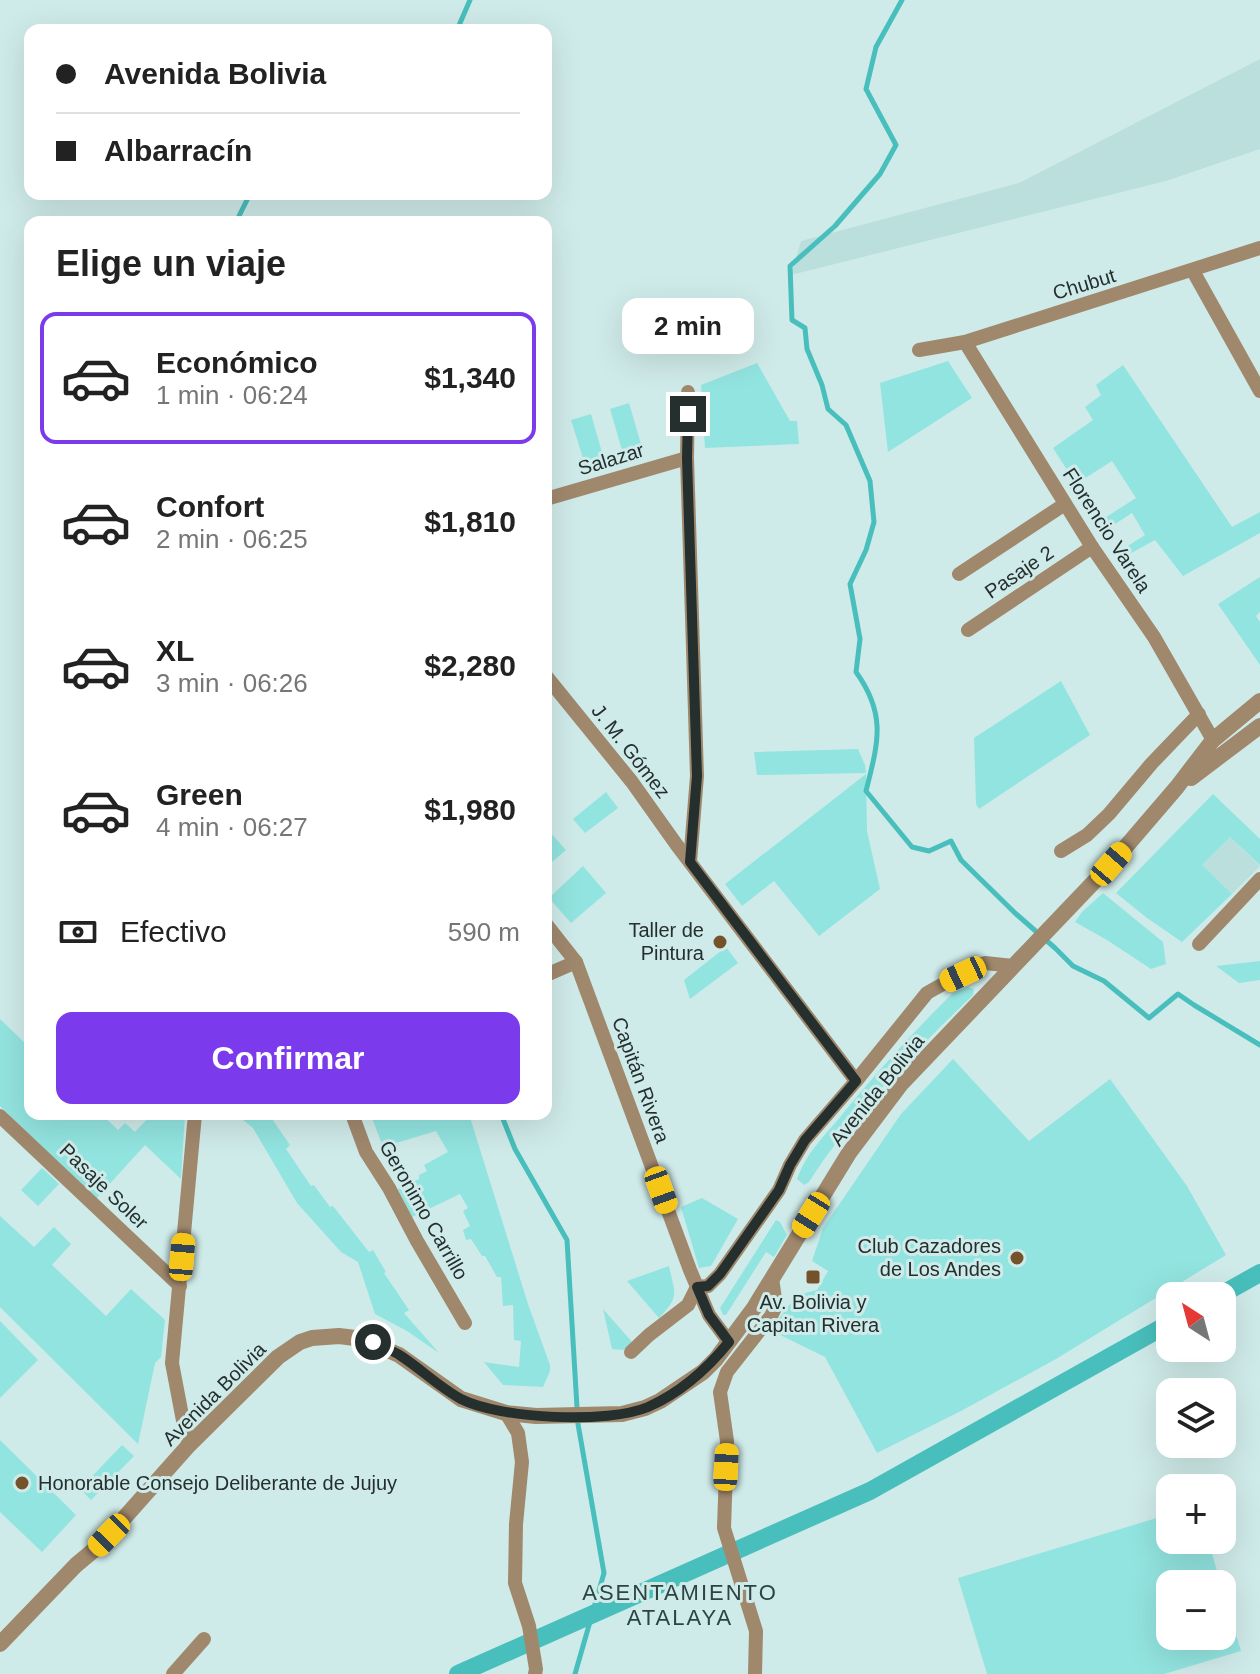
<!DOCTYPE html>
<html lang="es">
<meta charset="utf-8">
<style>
body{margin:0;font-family:Arial,sans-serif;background:#f6f6f6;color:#222;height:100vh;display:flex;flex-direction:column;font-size:30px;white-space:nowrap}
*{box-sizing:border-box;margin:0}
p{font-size:26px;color:#767676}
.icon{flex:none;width:44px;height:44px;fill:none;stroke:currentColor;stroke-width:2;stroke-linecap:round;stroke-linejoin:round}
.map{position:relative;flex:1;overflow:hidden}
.sheet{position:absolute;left:24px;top:216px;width:528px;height:904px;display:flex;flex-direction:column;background:#fff;border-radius:16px;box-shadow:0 8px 32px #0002}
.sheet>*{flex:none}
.hud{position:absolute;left:24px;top:24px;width:528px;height:176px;border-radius:16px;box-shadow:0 8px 32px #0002;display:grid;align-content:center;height:176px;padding:0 32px;background:#fff}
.needle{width:52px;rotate:324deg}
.fabs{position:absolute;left:1156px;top:1282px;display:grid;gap:16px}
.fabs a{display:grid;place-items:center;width:80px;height:80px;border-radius:16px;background:#fff;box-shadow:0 8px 32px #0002;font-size:40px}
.end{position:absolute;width:36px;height:36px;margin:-18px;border:10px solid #242f2e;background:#fff;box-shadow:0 0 0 4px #fff}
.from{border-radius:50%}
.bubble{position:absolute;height:56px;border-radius:16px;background:#fff;box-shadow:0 8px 32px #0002;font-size:26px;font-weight:800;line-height:56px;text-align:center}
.car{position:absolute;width:24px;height:48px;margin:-24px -12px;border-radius:10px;box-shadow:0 0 6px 2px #0007;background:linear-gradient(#f5c518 24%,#345 0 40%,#f5c518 0 76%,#345 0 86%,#f5c518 0)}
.hud b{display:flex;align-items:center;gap:28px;height:76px;font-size:30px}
.hud b+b{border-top:2px solid #e0e0e0}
.hud i{width:20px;height:20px;background:#222}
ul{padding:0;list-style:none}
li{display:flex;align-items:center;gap:24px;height:132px;margin:0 16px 12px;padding:0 16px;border:4px solid transparent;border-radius:16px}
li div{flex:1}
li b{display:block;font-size:30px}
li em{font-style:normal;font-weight:800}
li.selected{border-color:#7c3aed}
li>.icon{width:72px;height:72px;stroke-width:1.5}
h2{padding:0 32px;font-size:36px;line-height:96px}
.pay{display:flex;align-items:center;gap:20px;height:88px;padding:0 32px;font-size:30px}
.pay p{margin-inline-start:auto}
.button{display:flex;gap:16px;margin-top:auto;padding:16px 32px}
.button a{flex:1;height:92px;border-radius:16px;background:#7c3aed;color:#fff;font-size:32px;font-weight:800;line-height:92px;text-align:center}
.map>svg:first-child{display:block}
.built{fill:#bbdfdd}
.green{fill:#92e4e0}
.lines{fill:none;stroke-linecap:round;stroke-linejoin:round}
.stream{stroke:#48bfbc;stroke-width:5}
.canal{stroke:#48bfbc;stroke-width:18}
.minor{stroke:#a0886d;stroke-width:14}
.tertiary{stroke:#a0886d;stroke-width:16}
.route{stroke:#242f2e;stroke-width:10}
.poi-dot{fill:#74522a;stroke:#cfebe9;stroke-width:3}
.labels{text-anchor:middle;stroke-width:6;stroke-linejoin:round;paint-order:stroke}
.street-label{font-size:20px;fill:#242f2e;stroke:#cfebe9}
.poi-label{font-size:20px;fill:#242f2e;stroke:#cfebe9;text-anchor:end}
.neighbourhood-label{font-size:22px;letter-spacing:2px;fill:#2c4442;stroke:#cfebe9}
</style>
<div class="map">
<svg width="1260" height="1674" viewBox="0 0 1260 1674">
<rect width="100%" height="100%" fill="#cfebe9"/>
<g class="built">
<polygon points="1260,59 1260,149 1166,181 791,275 801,241 1019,183"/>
<polygon points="1230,837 1260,866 1232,894 1202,865"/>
</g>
<g class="green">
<polygon points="948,361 972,398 888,452 880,383"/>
<polygon points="757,363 790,421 797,421 799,444 705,448 701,385"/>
<polygon points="1123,365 1232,527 1260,512 1260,533 1183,576 1155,540 1124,557 1120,551 1145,535 1132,513 1106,530 1100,521 1136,498 1112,461 1076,484 1053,448 1093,420 1085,407 1101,395 1096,385"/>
<polygon points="629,403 643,451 624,457 610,409"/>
<polygon points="591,414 605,463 586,468 571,420"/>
<polygon points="1260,577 1260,612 1256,616 1260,622 1260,665 1218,604"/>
<polygon points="1061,681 1090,735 979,809 976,804 974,738"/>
<polygon points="858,749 865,765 866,773 757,775 754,752"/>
<polygon points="866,774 867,831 880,889 819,936 774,881 742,906 725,884"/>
<polygon points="606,792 618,808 585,833 573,819"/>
<polygon points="1213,794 1260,839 1260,865 1230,837 1202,865 1232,894 1182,942 1147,918 1116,893"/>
<polygon points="547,829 566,850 546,867 546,830"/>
<polygon points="583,866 606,893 571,923 549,898"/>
<polygon points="1103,893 1163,942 1166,964 1151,969 1107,940 1075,922 1082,912"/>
<polygon points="726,947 738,963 690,999 684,980"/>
<polygon points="1260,961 1260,980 1239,983 1216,966"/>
<path d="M968,987L974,989L973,995C914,1052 854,1112 809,1182L804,1185L797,1179C805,1156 821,1139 836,1122C873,1076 912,1033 954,992Z"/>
<polygon points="0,1019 28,1046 30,1045 30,1114 101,1114 118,1130 125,1123 135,1132 152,1114 185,1114 181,1179 145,1145 96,1199 0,1106"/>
<polygon points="953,1059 1029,1141 1110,1079 1187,1186 1226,1255 1056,1359 961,1411 877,1453 825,1357 770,1330 797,1295 817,1290 828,1271 812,1261 823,1228 901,1114"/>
<polygon points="226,1114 262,1114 266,1119 270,1116 290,1145 286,1149 311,1186 314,1185 330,1207 333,1206 369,1252 373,1250 386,1272 384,1273 409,1310 404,1313 439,1353 407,1331 375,1314 358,1262 341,1252 297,1203 253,1128 243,1120"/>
<polygon points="385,1114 469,1114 528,1304 550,1365 550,1371 543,1387 503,1385 484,1362 519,1367 521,1341 514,1340 513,1305 503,1306 501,1277 497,1277 485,1256 482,1256 471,1239 466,1240 463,1230 470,1226 463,1211 468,1208 460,1194 412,1217 398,1189 419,1179 419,1175 427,1171 424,1165 448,1152 436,1131 383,1147 372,1118"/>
<polygon points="42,1168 59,1184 38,1206 21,1190"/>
<polygon points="702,1198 738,1219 711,1266 699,1268 681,1207"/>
<polygon points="0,1216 34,1247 54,1227 71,1244 52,1265 106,1316 131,1289 165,1320 161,1357 155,1363 138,1444 0,1307"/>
<polygon points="776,1220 780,1222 787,1235 774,1257 766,1252 726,1315 723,1315 720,1308"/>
<path d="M669,1266C675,1294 680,1296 659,1318L627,1281Z"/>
<polygon points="603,1309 632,1342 623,1350 612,1349"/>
<polygon points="0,1321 38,1360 0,1398"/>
<polygon points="0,1440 76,1515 42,1552 0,1512"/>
<polygon points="122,1445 134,1456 91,1500 80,1489"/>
<polygon points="1170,1514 1170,1540 1208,1540 1221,1584 1170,1584 1170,1636 1222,1636 1222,1587 1241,1651 1164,1674 987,1674 958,1578"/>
</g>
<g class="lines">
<g class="stream">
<path d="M902,0L876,47L866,89L896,145L880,174L835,226L790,266L792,320L805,328L807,349L822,385L828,409L846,425L870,481L874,522L866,550L850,584L860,639L856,672C887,715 878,743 866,791L912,847L929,851L951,841L961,860L1015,913L1055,948L1073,966L1104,981L1149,1018L1178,994L1194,1005L1260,1045"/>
<polyline points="457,30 470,0"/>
<polyline points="236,222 250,194"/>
<polyline points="501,1114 515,1149 567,1240 578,1424 604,1573 575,1674"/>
</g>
<g class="canal">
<polyline points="1219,1296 1260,1273"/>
<polyline points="458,1674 870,1491 1170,1323"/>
</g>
<g class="minor">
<polyline points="1193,271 1260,391"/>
<polyline points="965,342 1092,547 1154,637 1213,740"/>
<polyline points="919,350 965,342 1260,248"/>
<polyline points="688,392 687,458 697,776 690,862"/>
<polyline points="546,499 687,458"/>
<polyline points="959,574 1065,504"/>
<polyline points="968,630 1092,547"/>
<polyline points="546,676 632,782 676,844 856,1081"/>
<polyline points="1061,851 1087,835 1109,814 1152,763 1199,714"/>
<polyline points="546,924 576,962 690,1270 709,1315 729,1342"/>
<polyline points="1199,944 1260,879"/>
<polyline points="546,975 576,962"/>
<polyline points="352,1114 366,1152 389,1188 417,1241 465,1323"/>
<polyline points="0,1116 180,1286"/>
<polyline points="631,1352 649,1335 688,1305 697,1287 708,1286 720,1274 779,1190 790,1165 805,1140 856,1081 927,993 968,970 985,963 1013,966"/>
<polyline points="506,1413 518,1433 522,1462 516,1524 515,1583 529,1626 536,1669 535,1674"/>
<polyline points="189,1445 184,1426 172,1363 195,1114"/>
<polyline points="173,1674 204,1639"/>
<polyline points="755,1674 756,1631 724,1528 727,1441 720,1392 727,1372 771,1316 776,1306 772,1278"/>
</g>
<g class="tertiary">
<polyline points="1191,778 1260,726"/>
<polyline points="0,1644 76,1565 94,1550 109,1535 189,1445 278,1357 300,1342 312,1338 339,1336 363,1339 399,1355 461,1399 506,1413 536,1416 622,1414 645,1408 660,1401 703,1372 716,1359 754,1308 849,1153 901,1084 1111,864 1177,787 1213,740 1260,701"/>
</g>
</g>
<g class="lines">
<path class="route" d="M373,1342C382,1347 392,1350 401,1356C421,1369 439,1387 461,1399C500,1419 608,1424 648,1407C680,1393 707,1369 729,1342L709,1315L697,1287L708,1286L720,1274L779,1190L790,1165L805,1140L856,1081L690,862L697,776L687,458L688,414"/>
</g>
<g class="poi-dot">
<circle cx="720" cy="942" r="8"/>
<circle cx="1017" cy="1258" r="8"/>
<rect x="805" y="1269" width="16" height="16" rx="4"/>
<circle cx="22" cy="1483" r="8"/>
</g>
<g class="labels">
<g class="street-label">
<text transform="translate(1084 284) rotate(-17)" y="7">Chubut</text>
<text transform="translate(611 459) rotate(-17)" y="7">Salazar</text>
<text transform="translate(1107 530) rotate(57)" y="7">Florencio Varela</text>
<text transform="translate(1019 572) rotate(-34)" y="7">Pasaje 2</text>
<text transform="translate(631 751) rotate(52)" y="7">J. M. Gómez</text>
<text transform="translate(641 1080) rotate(70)" y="7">Capitán Rivera</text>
<text transform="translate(877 1090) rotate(-51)" y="7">Avenida Bolivia</text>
<text transform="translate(104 1186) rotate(44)" y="7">Pasaje Soler</text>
<text transform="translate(424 1210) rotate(60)" y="7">Geronimo Carrillo</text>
<text transform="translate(214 1394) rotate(-45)" y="7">Avenida Bolivia</text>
</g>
<g class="poi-label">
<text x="704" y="937">Taller de<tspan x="704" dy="23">Pintura</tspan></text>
<text x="1001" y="1253">Club Cazadores<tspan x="1001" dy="23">de Los Andes</tspan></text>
<text x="813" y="1309" text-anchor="middle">Av. Bolivia y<tspan x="813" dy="23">Capitan Rivera</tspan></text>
<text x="38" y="1490" text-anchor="start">Honorable Consejo Deliberante de Jujuy</text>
</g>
<g class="neighbourhood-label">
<text x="680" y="1600">ASENTAMIENTO<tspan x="680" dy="25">ATALAYA</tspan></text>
</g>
</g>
</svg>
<div class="fabs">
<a><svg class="needle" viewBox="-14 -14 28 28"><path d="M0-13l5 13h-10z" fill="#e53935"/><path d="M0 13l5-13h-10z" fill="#767676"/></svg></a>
<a><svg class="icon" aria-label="layers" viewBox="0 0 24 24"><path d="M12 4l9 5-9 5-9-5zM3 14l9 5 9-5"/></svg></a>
<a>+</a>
<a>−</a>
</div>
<i class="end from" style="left:373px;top:1342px"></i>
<i class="end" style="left:688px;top:414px"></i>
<div class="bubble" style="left:622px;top:298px;width:132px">2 min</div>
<i class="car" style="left:1111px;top:864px;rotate:41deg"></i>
<i class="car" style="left:963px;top:974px;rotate:245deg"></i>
<i class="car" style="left:661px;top:1190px;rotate:160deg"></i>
<i class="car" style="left:811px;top:1215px;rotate:212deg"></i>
<i class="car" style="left:182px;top:1257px;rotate:5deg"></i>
<i class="car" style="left:726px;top:1467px;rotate:3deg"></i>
<i class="car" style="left:109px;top:1535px;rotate:224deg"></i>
<div class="hud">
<b><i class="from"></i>Avenida Bolivia</b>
<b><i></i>Albarracín</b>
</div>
<section class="sheet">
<h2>Elige un viaje</h2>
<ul>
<li class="selected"><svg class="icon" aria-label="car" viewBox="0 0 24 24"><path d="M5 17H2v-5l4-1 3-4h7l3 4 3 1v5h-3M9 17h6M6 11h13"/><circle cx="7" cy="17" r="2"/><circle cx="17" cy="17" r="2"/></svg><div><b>Económico</b><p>1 min · 06:24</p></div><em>$1,340</em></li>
<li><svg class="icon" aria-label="car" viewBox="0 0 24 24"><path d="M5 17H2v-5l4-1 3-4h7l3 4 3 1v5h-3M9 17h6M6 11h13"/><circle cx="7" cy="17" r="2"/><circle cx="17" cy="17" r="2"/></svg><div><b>Confort</b><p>2 min · 06:25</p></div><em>$1,810</em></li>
<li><svg class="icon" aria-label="car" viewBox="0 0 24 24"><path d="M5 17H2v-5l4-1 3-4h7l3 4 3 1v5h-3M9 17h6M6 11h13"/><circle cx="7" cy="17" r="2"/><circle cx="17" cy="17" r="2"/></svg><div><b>XL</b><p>3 min · 06:26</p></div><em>$2,280</em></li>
<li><svg class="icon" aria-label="car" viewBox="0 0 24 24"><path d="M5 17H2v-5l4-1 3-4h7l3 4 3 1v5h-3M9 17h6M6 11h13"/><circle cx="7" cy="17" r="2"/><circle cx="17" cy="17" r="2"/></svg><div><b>Green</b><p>4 min · 06:27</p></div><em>$1,980</em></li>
</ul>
<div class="pay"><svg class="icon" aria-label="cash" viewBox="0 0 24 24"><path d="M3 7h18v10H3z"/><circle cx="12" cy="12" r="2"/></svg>Efectivo<p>590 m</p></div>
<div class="button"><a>Confirmar</a></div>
</section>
</div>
